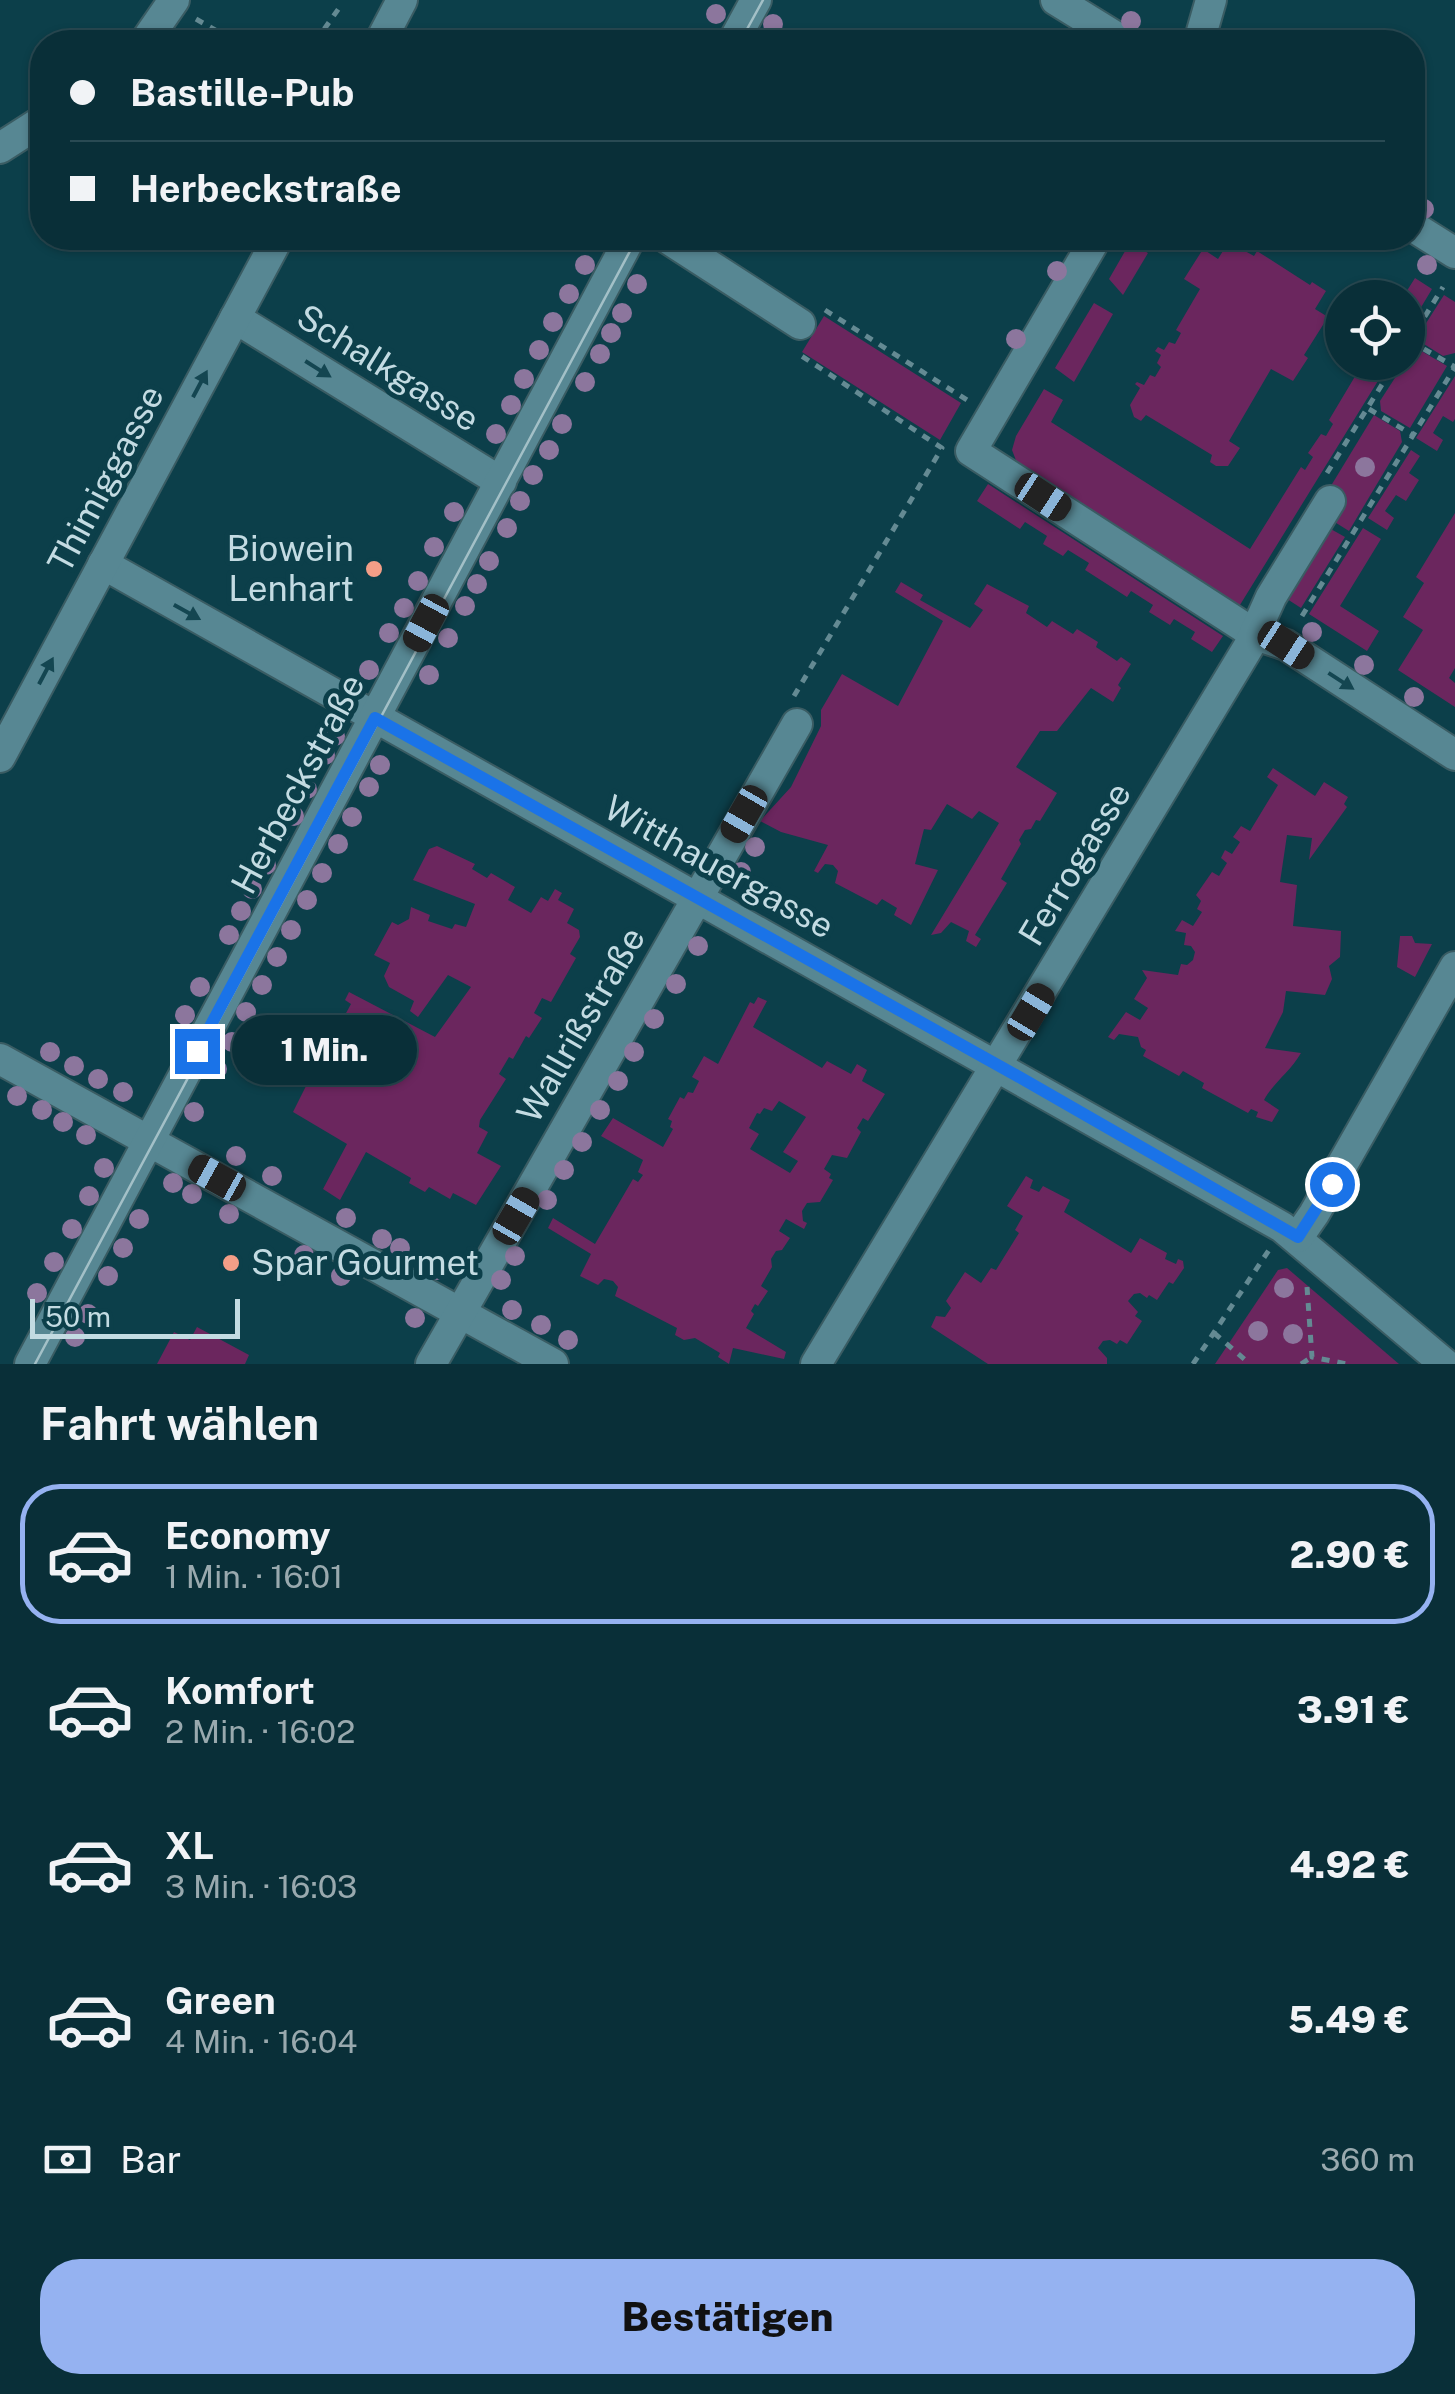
<!DOCTYPE html>
<html lang="de">
<meta charset="utf-8">
<style>
body{margin:0;font-family:"Public Sans",sans-serif;background:#173b43;color:#f1f3f6;height:100vh;display:flex;flex-direction:column;font-size:38px;white-space:nowrap}
*{box-sizing:border-box;margin:0}
p{font-size:32px;color:#99a9ae}
.icon{flex:none;width:55px;height:55px;fill:none;stroke:currentColor;stroke-width:2;stroke-linecap:round;stroke-linejoin:round}
.map{position:relative;height:1364px;overflow:hidden}
.drawer{display:flex;flex-direction:column;background:#092f38;flex:1}
.drawer>*{flex:none}
.guide{position:absolute;left:30px;top:30px;width:1395px;height:220px;border-radius:40px;box-shadow:0 2px 8px #0004,0 0 0 2px #294a53;display:grid;align-content:center;height:220px;padding:0 40px;background:#092f38}
.controls{position:absolute;left:1325px;top:280px;display:grid;gap:20px}
.controls a{display:grid;place-items:center;width:100px;height:100px;border-radius:50%;background:#092f38;box-shadow:0 2px 8px #0004,0 0 0 2px #294a53;font-size:50px}
.scale{position:absolute;left:30px;bottom:25px;width:210px;box-sizing:border-box;padding-left:10px;border:5px solid #c3dbe2;border-top:0;font-size:28px;line-height:35px;white-space:nowrap;color:#c3dbe2;-webkit-text-stroke:8px #0c3f4a;paint-order:stroke}
.end{position:absolute;width:45px;height:45px;margin:-22px;border:12px solid #1a73e8;background:#fff;box-shadow:0 0 0 5px #fff}
.from{border-radius:50%}
.bubble{position:absolute;height:70px;border-radius:35px;background:#092f38;box-shadow:0 2px 8px #0004,0 0 0 2px #294a53;font-size:32px;font-weight:800;line-height:70px;text-align:center}
.car{position:absolute;width:30px;height:60px;margin:-30px -15px;border-radius:12px;box-shadow:0 0 8px 2px #0007;background:linear-gradient(#222 24%,#8ab4d8 0 40%,#222 0 76%,#8ab4d8 0 86%,#222 0)}
.guide b{display:flex;align-items:center;gap:35px;height:95px;font-size:38px}
.guide b+b{border-top:2px solid #294a53}
.guide i{width:25px;height:25px;background:#f1f3f6}
ul{padding:0;list-style:none}
li{display:flex;align-items:center;gap:30px;height:140px;margin:0 20px 15px;padding:0 20px;border:5px solid transparent;border-radius:40px}
li div{flex:1}
li b{display:block;font-size:38px}
li em{font-style:normal;font-weight:800}
li.on{border-color:#95b2f1}
li>.icon{width:90px;height:90px;stroke-width:1.5}
h2{padding:0 40px;font-size:45px;line-height:120px}
.pay{display:flex;align-items:center;gap:25px;height:110px;padding:0 40px;font-size:38px}
.pay p{margin-inline-start:auto}
.primary-button{display:flex;gap:20px;margin-top:auto;padding:20px 40px}
.primary-button a{flex:1;height:115px;border-radius:40px;background:#95b2f1;color:#111;font-size:40px;font-weight:800;line-height:115px;text-align:center}
.map>svg:first-child{display:block}
.green{fill:#6b265e;fill-rule:evenodd}
.lines{fill:none;stroke-linecap:round;stroke-linejoin:round}
.minor-casing{stroke:#3a5c63;stroke-width:34}
.path{stroke:#648a93;stroke-width:5;stroke-dasharray:8 8;stroke-linecap:butt}
.minor{stroke:#578793;stroke-width:30}
.tram{stroke:#a3c0c7;stroke-width:2.5}
.tree{fill:#8c769d}
.oneway{fill:#144651}
.route{stroke:#1a73e8;stroke-width:12}
.poi-dot{fill:#f49e87;stroke:#0c3f4a;stroke-width:4}
.labels{text-anchor:middle;stroke-width:10;stroke-linejoin:round;paint-order:stroke}
.street-label{font-size:35px;fill:#c3dbe2;stroke:#0c3f4a}
.poi-label{font-size:35px;fill:#c3dbe2;stroke:#0c3f4a;text-anchor:end}
</style>
<div class="map">
<svg width="1455" height="1364" viewBox="0 0 1455 1364">
<rect width="100%" height="100%" fill="#0c3f4a"/>
<g class="green">
<polygon points="1231,238 1252,238 1245,251 1254,256 1257,251 1310,285 1312,282 1326,291 1315,309 1328,317 1304,355 1308,358 1293,381 1271,369 1229,441 1240,448 1228,466 1216,466 1210,462 1212,455 1146,415 1141,421 1134,417 1130,405 1140,388 1135,384 1137,382 1144,385 1150,375 1155,377 1161,367 1157,363 1161,355 1155,351 1158,347 1164,350 1169,342 1175,344 1181,333 1176,330 1200,289 1184,279 1203,249 1218,259"/>
<polygon points="1128,246 1136,246 1148,253 1123,295 1109,279"/>
<polygon points="1415,278 1432,289 1408,329 1408,298 1403,297"/>
<polygon points="1444,295 1455,302 1455,353 1443,356 1416,339"/>
<polygon points="1094,303 1113,314 1074,382 1055,368"/>
<polygon points="824,316 961,403 940,440 802,352"/>
<polygon points="1418,349 1447,366 1410,428 1381,411 1380,401 1411,353"/>
<polygon points="1363,363 1389,363 1235,613 1019,468 1012,450 1016,436 1044,389 1063,400 1051,422 1250,549 1301,467 1305,470 1313,457 1308,453 1321,434 1326,436 1333,424 1329,420"/>
<polygon points="1455,376 1455,419 1453,422 1443,416 1433,433 1443,440 1437,451 1416,438"/>
<polygon points="1374,415 1400,431 1402,442 1349,531 1333,521 1326,494"/>
<polygon points="1411,450 1420,456 1409,473 1419,480 1406,501 1396,495 1385,511 1394,518 1387,530 1368,518"/>
<polygon points="988,484 1223,636 1212,652 1191,639 1195,632 1174,619 1170,625 1149,612 1153,605 1131,591 1127,597 1085,570 1089,563 1068,550 1063,556 1043,544 1047,536 1025,522 1020,529 977,501"/>
<polygon points="1455,513 1455,668 1449,678 1455,683 1455,707 1398,670 1423,630 1403,617 1424,583 1416,577"/>
<polygon points="1329,528 1345,537 1301,608 1284,597"/>
<polygon points="1363,528 1381,539 1340,606 1379,631 1367,651 1309,614"/>
<polygon points="901,582 923,595 920,600 970,628 983,610 974,604 987,584 1029,606 1026,613 1047,627 1052,621 1073,634 1077,629 1098,642 1096,647 1117,661 1121,657 1131,664 1118,685 1121,688 1113,702 1091,688 1057,731 1040,731 1016,767 1057,793 1040,821 1036,820 1031,829 1025,830 1019,840 1021,844 1001,879 1007,883 975,935 981,939 976,947 966,941 969,931 951,922 941,933 931,935 999,823 979,811 972,819 947,804 931,830 924,829 915,864 938,870 911,925 894,915 897,908 882,899 877,905 835,883 838,871 833,865 825,864 818,873 814,871 828,845 781,832 760,821 791,787 821,726 821,710 842,674 898,706 943,621 895,592"/>
<path d="M1273,768L1315,796L1324,782L1348,797L1344,804L1347,807L1309,860L1312,838L1287,835L1280,882L1297,885L1293,926L1341,931L1340,957L1329,966L1332,979L1325,995L1286,991L1283,1012L1265,1048L1301,1053C1290,1072 1274,1082 1264,1100L1279,1110L1272,1122L1256,1117L1258,1112L1251,1109L1248,1113L1202,1088L1204,1083L1183,1071L1179,1076L1143,1056L1146,1050L1141,1047L1138,1037L1119,1034L1114,1040L1108,1037L1126,1012L1140,1020L1148,1008L1134,999L1147,978L1142,970L1178,975L1181,964L1187,965L1193,960L1195,952L1191,946L1184,945L1186,933L1175,931L1182,920L1193,926L1202,912L1197,909L1201,901L1196,895L1212,872L1219,876L1227,863L1221,858L1225,850L1232,854L1240,842L1233,837L1241,826L1250,831L1278,785L1267,777Z"/>
<polygon points="437,846 475,864 472,869 487,878 491,873 515,887 508,900 531,913 541,897 548,901 555,889 562,893 558,900 574,909 567,923 579,930 580,937 570,954 576,958 551,1002 542,998 534,1013 542,1018 529,1038 526,1036 513,1059 509,1057 499,1074 506,1079 480,1120 479,1127 488,1132 477,1153 501,1166 476,1205 453,1193 450,1199 429,1187 425,1192 409,1183 411,1178 366,1152 340,1200 323,1189 347,1144 293,1112 322,1054 319,1051 329,1033 334,1035 351,1004 345,1000 349,992 435,1037 471,987 448,975 418,1017 410,1011 414,1001 389,987 384,976 390,963 374,955 392,922 398,925 409,919 411,907 430,915 428,921 452,929 455,924 466,927 475,904 413,880 429,849"/>
<polygon points="1400,936 1412,936 1415,943 1432,944 1415,977 1397,967"/>
<path d="M758,997L767,1001L753,1027L822,1068L827,1061L851,1074L857,1064L867,1070L862,1081L885,1094L868,1121L863,1118L857,1128L861,1132L847,1158L832,1155L824,1169L831,1174L829,1178L833,1180L820,1202L807,1203L802,1211L803,1221L807,1223L804,1229L786,1219L779,1231L790,1238L782,1250L776,1251L771,1259L772,1267L761,1286L768,1291L758,1306L755,1304L751,1311L754,1314L746,1328L786,1352L784,1359L733,1348L729,1364L718,1357L720,1353L695,1338L684,1340L675,1335L677,1328L615,1296L618,1287L613,1281L604,1279L598,1285L580,1276L591,1254L548,1228L553,1218L595,1244L633,1179L638,1182L643,1175L638,1172L643,1160L601,1136L613,1118L663,1147L673,1129L670,1127L672,1121L668,1119L680,1097L684,1099L688,1092L693,1093L699,1081L692,1077L704,1056L718,1064L750,1002L754,1004ZM779,1101L806,1117L783,1152L798,1161L790,1173L750,1149L759,1134L749,1128L757,1113L760,1114L764,1108L772,1111Z"/>
<polygon points="1026,1176 1033,1180 1030,1188 1039,1192 1043,1186 1070,1200 1064,1212 1131,1253 1140,1238 1167,1253 1165,1259 1176,1264 1178,1259 1183,1261 1184,1268 1173,1284 1169,1282 1157,1300 1149,1295 1147,1298 1140,1293 1134,1294 1128,1301 1138,1312 1135,1316 1142,1321 1127,1344 1120,1340 1117,1344 1110,1340 1103,1341 1098,1348 1107,1358 1107,1364 988,1364 931,1327 936,1316 945,1317 951,1308 946,1301 965,1272 981,1283 991,1268 996,1270 1019,1233 1015,1230 1023,1216 1007,1206"/>
<polygon points="1287,1268 1399,1364 1215,1364 1278,1270"/>
<polygon points="197,1327 249,1355 245,1364 157,1364 174,1332 190,1340"/>
</g>
<g class="lines">
<defs>
<g id="minor">
<polyline points="1056,0 1124,42"/>
<polyline points="145,42 174,0"/>
<polyline points="380,42 402,0"/>
<polyline points="733,42 756,0"/>
<polyline points="1199,42 1211,0"/>
<polyline points="0,148 42,121"/>
<polyline points="1412,226 1455,253"/>
<polyline points="667,238 800,324"/>
<polyline points="1096,238 971,451 1256,635 1286,645 1455,755"/>
<polyline points="235,318 501,482"/>
<polyline points="103,564 1282,1227 1445,1364"/>
<polyline points="0,757 278,238"/>
<polyline points="0,1059 553,1364"/>
<polyline points="1298,1237 1314,1214 1455,967"/>
<polyline points="30,1364 630,238"/>
<polyline points="431,1364 797,724"/>
<polyline points="816,1364 1249,646 1271,597 1330,501"/>
</g>
</defs>
<use href="#minor" class="minor-casing"/>
<g class="path">
<polyline points="196,19 236,42"/>
<polyline points="315,42 342,4"/>
<polyline points="825,310 967,400"/>
<polyline points="1410,341 1455,367"/>
<polyline points="1408,344 1443,287"/>
<polyline points="1369,409 1413,435"/>
<polyline points="1327,473 1396,362"/>
<polyline points="1302,616 1455,367"/>
<polyline points="794,696 942,448 797,353"/>
<polyline points="1307,1287 1312,1357 1347,1364"/>
<polyline points="1214,1333 1250,1364"/>
<polyline points="1193,1364 1269,1250"/>
<polyline points="1301,1364 1312,1357"/>
</g>
<use href="#minor" class="minor"/>
<g class="tram">
<polyline points="740,42 763,0"/>
<polyline points="35,1364 637,238"/>
</g>
</g>
<g class="tree">
<circle cx="716" cy="14" r="10"/>
<circle cx="1131" cy="21" r="10"/>
<circle cx="773" cy="24" r="10"/>
<circle cx="1424" cy="209" r="10"/>
<circle cx="585" cy="265" r="10"/>
<circle cx="1427" cy="265" r="10"/>
<circle cx="1057" cy="271" r="10"/>
<circle cx="637" cy="284" r="10"/>
<circle cx="569" cy="294" r="10"/>
<circle cx="622" cy="313" r="10"/>
<circle cx="553" cy="322" r="10"/>
<circle cx="611" cy="333" r="10"/>
<circle cx="1016" cy="339" r="10"/>
<circle cx="539" cy="350" r="10"/>
<circle cx="600" cy="354" r="10"/>
<circle cx="524" cy="379" r="10"/>
<circle cx="585" cy="382" r="10"/>
<circle cx="511" cy="405" r="10"/>
<circle cx="562" cy="424" r="10"/>
<circle cx="496" cy="434" r="10"/>
<circle cx="549" cy="450" r="10"/>
<circle cx="1365" cy="467" r="10"/>
<circle cx="533" cy="475" r="10"/>
<circle cx="520" cy="501" r="10"/>
<circle cx="454" cy="512" r="10"/>
<circle cx="507" cy="528" r="10"/>
<circle cx="434" cy="547" r="10"/>
<circle cx="489" cy="561" r="10"/>
<circle cx="418" cy="581" r="10"/>
<circle cx="477" cy="584" r="10"/>
<circle cx="465" cy="606" r="10"/>
<circle cx="404" cy="608" r="10"/>
<circle cx="1312" cy="632" r="10"/>
<circle cx="389" cy="633" r="10"/>
<circle cx="448" cy="638" r="10"/>
<circle cx="1364" cy="665" r="10"/>
<circle cx="369" cy="670" r="10"/>
<circle cx="429" cy="675" r="10"/>
<circle cx="1414" cy="697" r="10"/>
<circle cx="335" cy="736" r="10"/>
<circle cx="325" cy="755" r="10"/>
<circle cx="380" cy="765" r="10"/>
<circle cx="369" cy="787" r="10"/>
<circle cx="307" cy="789" r="10"/>
<circle cx="294" cy="816" r="10"/>
<circle cx="352" cy="817" r="10"/>
<circle cx="280" cy="833" r="10"/>
<circle cx="338" cy="844" r="10"/>
<circle cx="755" cy="847" r="10"/>
<circle cx="266" cy="865" r="10"/>
<circle cx="741" cy="872" r="10"/>
<circle cx="322" cy="873" r="10"/>
<circle cx="252" cy="889" r="10"/>
<circle cx="307" cy="900" r="10"/>
<circle cx="241" cy="911" r="10"/>
<circle cx="291" cy="930" r="10"/>
<circle cx="229" cy="935" r="10"/>
<circle cx="698" cy="946" r="10"/>
<circle cx="277" cy="957" r="10"/>
<circle cx="676" cy="984" r="10"/>
<circle cx="262" cy="985" r="10"/>
<circle cx="200" cy="987" r="10"/>
<circle cx="246" cy="1012" r="10"/>
<circle cx="185" cy="1015" r="10"/>
<circle cx="654" cy="1019" r="10"/>
<circle cx="232" cy="1042" r="10"/>
<circle cx="50" cy="1052" r="10"/>
<circle cx="634" cy="1052" r="10"/>
<circle cx="74" cy="1066" r="10"/>
<circle cx="217" cy="1069" r="10"/>
<circle cx="98" cy="1079" r="10"/>
<circle cx="618" cy="1081" r="10"/>
<circle cx="123" cy="1092" r="10"/>
<circle cx="17" cy="1096" r="10"/>
<circle cx="42" cy="1110" r="10"/>
<circle cx="600" cy="1110" r="10"/>
<circle cx="194" cy="1112" r="10"/>
<circle cx="63" cy="1122" r="10"/>
<circle cx="86" cy="1135" r="10"/>
<circle cx="582" cy="1142" r="10"/>
<circle cx="236" cy="1156" r="10"/>
<circle cx="104" cy="1168" r="10"/>
<circle cx="564" cy="1170" r="10"/>
<circle cx="272" cy="1176" r="10"/>
<circle cx="173" cy="1183" r="10"/>
<circle cx="192" cy="1194" r="10"/>
<circle cx="89" cy="1196" r="10"/>
<circle cx="1343" cy="1198" r="10"/>
<circle cx="547" cy="1200" r="10"/>
<circle cx="229" cy="1214" r="10"/>
<circle cx="346" cy="1218" r="10"/>
<circle cx="139" cy="1219" r="10"/>
<circle cx="72" cy="1229" r="10"/>
<circle cx="382" cy="1239" r="10"/>
<circle cx="123" cy="1248" r="10"/>
<circle cx="400" cy="1248" r="10"/>
<circle cx="304" cy="1255" r="10"/>
<circle cx="515" cy="1256" r="10"/>
<circle cx="54" cy="1262" r="10"/>
<circle cx="437" cy="1270" r="10"/>
<circle cx="108" cy="1276" r="10"/>
<circle cx="341" cy="1276" r="10"/>
<circle cx="501" cy="1280" r="10"/>
<circle cx="1284" cy="1288" r="10"/>
<circle cx="37" cy="1293" r="10"/>
<circle cx="512" cy="1310" r="10"/>
<circle cx="88" cy="1314" r="10"/>
<circle cx="415" cy="1318" r="10"/>
<circle cx="541" cy="1325" r="10"/>
<circle cx="1258" cy="1331" r="10"/>
<circle cx="1293" cy="1334" r="10"/>
<circle cx="75" cy="1337" r="10"/>
<circle cx="568" cy="1340" r="10"/>
</g>
<defs><path id="oneway-solid" d="M-6-.8H1V-3.2L6.5 0L1 3.2V.8H-6Z" transform="scale(2.5)"/></defs>
<g class="oneway">
<use href="#oneway-solid" transform="translate(318 369) rotate(32)"/>
<use href="#oneway-solid" transform="translate(200 384) rotate(-62)"/>
<use href="#oneway-solid" transform="translate(187 612) rotate(29)"/>
<use href="#oneway-solid" transform="translate(46 671) rotate(-62)"/>
<use href="#oneway-solid" transform="translate(1341 681) rotate(33)"/>
</g>
<g class="lines">
<polyline class="route" points="197,1051 375,718 1021,1078 1298,1237 1332,1184"/>
</g>
<g class="poi-dot">
<circle cx="374" cy="569" r="10"/>
<circle cx="231" cy="1263" r="10"/>
</g>
<g class="labels">
<g class="street-label">
<text transform="translate(388 368) rotate(32)" y="12">Schalkgasse</text>
<text transform="translate(106 479) rotate(-62)" y="12">Thimiggasse</text>
<text transform="translate(298 784) rotate(-62)" y="12">Herbeckstraße</text>
<text transform="translate(1075 864) rotate(-59)" y="12">Ferrogasse</text>
<text transform="translate(719 867) rotate(29)" y="12">Witthauergasse</text>
<text transform="translate(581 1025) rotate(-60)" y="12">Wallrißstraße</text>
</g>
<g class="poi-label">
<text x="354" y="561">Biowein<tspan x="354" dy="40">Lenhart</tspan></text>
<text x="251" y="1275" text-anchor="start">Spar Gourmet</text>
</g>
</g>
</svg>
<div class="controls">
<a><svg class="icon" aria-label="locate" viewBox="0 0 24 24"><circle cx="12" cy="12" r="6"/><path d="M12 2v4M12 18v4M2 12h4M18 12h4"/></svg></a>
</div>
<div class="scale">50 m</div>
<i class="end from" style="left:1332px;top:1184px"></i>
<i class="end" style="left:197px;top:1051px"></i>
<div class="bubble" style="left:232px;top:1015px;width:185px">1 Min.</div>
<i class="car" style="left:1043px;top:497px;rotate:123deg"></i>
<i class="car" style="left:426px;top:623px;rotate:208deg"></i>
<i class="car" style="left:1286px;top:645px;rotate:123deg"></i>
<i class="car" style="left:744px;top:814px;rotate:210deg"></i>
<i class="car" style="left:1031px;top:1012px;rotate:31deg"></i>
<i class="car" style="left:217px;top:1178px;rotate:299deg"></i>
<i class="car" style="left:516px;top:1216px;rotate:30deg"></i>
<div class="guide">
<b><i class="from"></i>Bastille-Pub</b>
<b><i></i>Herbeckstraße</b>
</div>
</div>
<section class="drawer">
<h2>Fahrt wählen</h2>
<ul>
<li class="on"><svg class="icon" aria-label="car" viewBox="0 0 24 24"><path d="M5 17H2v-5l4-1 3-4h7l3 4 3 1v5h-3M9 17h6M6 11h13"/><circle cx="7" cy="17" r="2"/><circle cx="17" cy="17" r="2"/></svg><div><b>Economy</b><p>1 Min. · 16:01</p></div><em>2.90 €</em></li>
<li><svg class="icon" aria-label="car" viewBox="0 0 24 24"><path d="M5 17H2v-5l4-1 3-4h7l3 4 3 1v5h-3M9 17h6M6 11h13"/><circle cx="7" cy="17" r="2"/><circle cx="17" cy="17" r="2"/></svg><div><b>Komfort</b><p>2 Min. · 16:02</p></div><em>3.91 €</em></li>
<li><svg class="icon" aria-label="car" viewBox="0 0 24 24"><path d="M5 17H2v-5l4-1 3-4h7l3 4 3 1v5h-3M9 17h6M6 11h13"/><circle cx="7" cy="17" r="2"/><circle cx="17" cy="17" r="2"/></svg><div><b>XL</b><p>3 Min. · 16:03</p></div><em>4.92 €</em></li>
<li><svg class="icon" aria-label="car" viewBox="0 0 24 24"><path d="M5 17H2v-5l4-1 3-4h7l3 4 3 1v5h-3M9 17h6M6 11h13"/><circle cx="7" cy="17" r="2"/><circle cx="17" cy="17" r="2"/></svg><div><b>Green</b><p>4 Min. · 16:04</p></div><em>5.49 €</em></li>
</ul>
<div class="pay"><svg class="icon" aria-label="cash" viewBox="0 0 24 24"><path d="M3 7h18v10H3z"/><circle cx="12" cy="12" r="2"/></svg>Bar<p>360 m</p></div>
<div class="primary-button"><a>Bestätigen</a></div>
</section>
